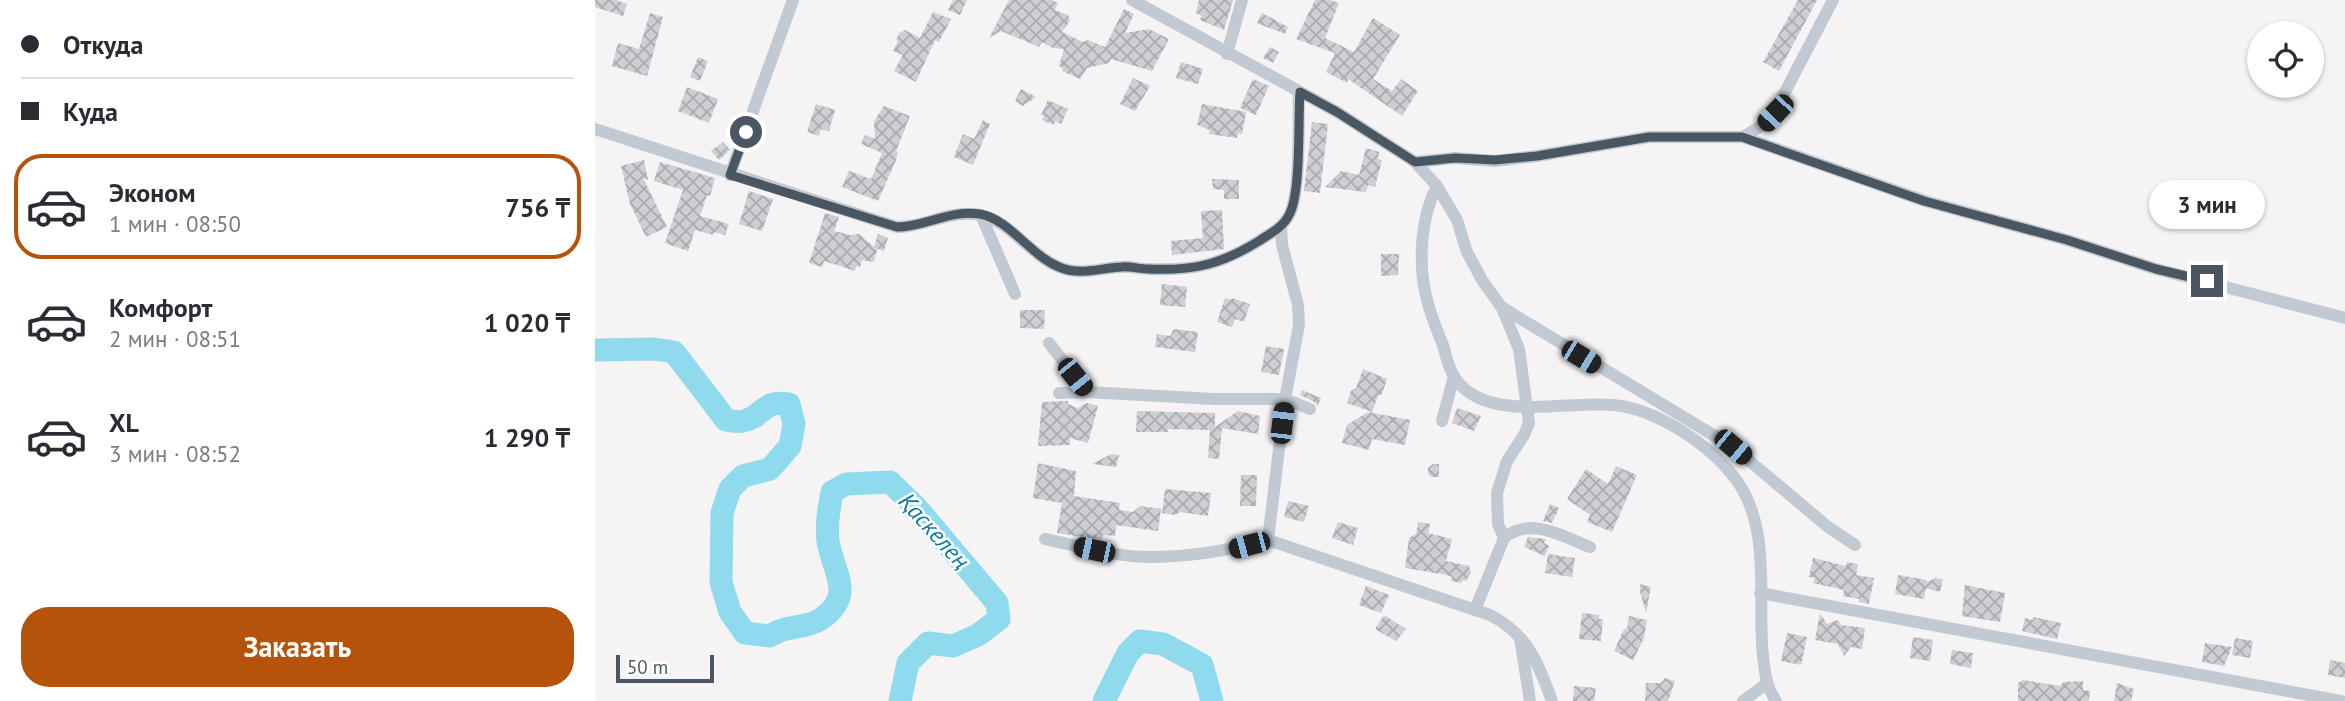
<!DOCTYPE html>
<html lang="ru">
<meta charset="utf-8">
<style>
body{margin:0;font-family:"PT Sans",sans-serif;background:#f7f7f7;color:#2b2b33;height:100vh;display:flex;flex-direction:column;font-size:26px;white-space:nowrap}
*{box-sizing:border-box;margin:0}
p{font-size:23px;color:#7c7c81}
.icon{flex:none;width:38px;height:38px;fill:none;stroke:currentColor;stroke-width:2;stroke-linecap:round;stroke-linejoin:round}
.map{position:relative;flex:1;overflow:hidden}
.sheet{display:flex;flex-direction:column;background:#fff;width:595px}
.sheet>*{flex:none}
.guide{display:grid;align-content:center;height:154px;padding:0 21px;background:#fff}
.controls{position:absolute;left:1652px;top:21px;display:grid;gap:14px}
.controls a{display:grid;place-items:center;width:77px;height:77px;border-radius:50%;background:#fff;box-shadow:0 2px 5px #0004;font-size:35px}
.scale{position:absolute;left:21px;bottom:18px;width:98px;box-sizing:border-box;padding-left:7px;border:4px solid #4a5661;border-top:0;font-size:19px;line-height:24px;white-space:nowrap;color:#4a5661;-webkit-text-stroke:5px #fff;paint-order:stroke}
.end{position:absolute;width:32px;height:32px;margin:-16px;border:9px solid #4a5661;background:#fff;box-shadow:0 0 0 4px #fff}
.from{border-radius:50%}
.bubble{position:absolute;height:49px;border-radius:24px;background:#fff;box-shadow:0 2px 5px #0004;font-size:23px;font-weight:700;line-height:49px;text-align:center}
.car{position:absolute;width:21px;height:42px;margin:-21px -10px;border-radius:9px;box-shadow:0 0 5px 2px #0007;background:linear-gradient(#222 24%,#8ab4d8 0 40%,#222 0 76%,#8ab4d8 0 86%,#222 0)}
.guide b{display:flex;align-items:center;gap:24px;height:66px;font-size:26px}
.guide b+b{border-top:2px solid #e1e1e2}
.guide i{width:18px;height:18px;background:#2b2b33}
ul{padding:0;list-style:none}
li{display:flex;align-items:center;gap:21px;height:105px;margin:0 14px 10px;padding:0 7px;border:4px solid transparent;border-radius:28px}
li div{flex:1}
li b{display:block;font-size:26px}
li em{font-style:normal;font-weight:700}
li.current{border-color:#b45309}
li>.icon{width:63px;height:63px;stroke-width:1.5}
.primary-button{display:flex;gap:14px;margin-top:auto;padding:14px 21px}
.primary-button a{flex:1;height:80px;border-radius:28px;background:#b45309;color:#fff;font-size:28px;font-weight:700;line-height:80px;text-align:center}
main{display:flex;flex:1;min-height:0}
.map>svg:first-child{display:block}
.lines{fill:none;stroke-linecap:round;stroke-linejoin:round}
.river{stroke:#90daee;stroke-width:23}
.building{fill:url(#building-cross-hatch)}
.minor{stroke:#c1cad2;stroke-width:12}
.route{stroke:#4a5661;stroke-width:9}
.labels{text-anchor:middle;stroke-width:5;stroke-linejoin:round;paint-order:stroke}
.water-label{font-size:24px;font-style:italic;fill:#0c7c9b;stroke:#fff}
</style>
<main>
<section class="sheet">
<div class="guide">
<b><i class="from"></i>Откуда</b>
<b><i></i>Куда</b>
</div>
<ul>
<li class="current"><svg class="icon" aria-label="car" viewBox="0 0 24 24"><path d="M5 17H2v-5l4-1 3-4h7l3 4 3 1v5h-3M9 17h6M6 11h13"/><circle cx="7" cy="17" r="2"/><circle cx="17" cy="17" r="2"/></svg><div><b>Эконом</b><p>1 мин · 08:50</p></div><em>756 ₸</em></li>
<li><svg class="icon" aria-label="car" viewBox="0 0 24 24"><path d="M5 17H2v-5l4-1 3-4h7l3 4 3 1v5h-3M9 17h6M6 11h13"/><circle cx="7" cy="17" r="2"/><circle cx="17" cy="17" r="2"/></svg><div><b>Комфорт</b><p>2 мин · 08:51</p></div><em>1 020 ₸</em></li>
<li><svg class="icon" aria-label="car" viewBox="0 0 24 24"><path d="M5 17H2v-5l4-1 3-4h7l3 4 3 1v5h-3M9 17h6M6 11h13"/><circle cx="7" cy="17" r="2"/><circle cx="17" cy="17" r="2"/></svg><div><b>XL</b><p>3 мин · 08:52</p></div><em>1 290 ₸</em></li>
</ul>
<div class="primary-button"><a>Заказать</a></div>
</section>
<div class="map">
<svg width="1750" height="701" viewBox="0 0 1750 701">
<defs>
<pattern id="building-cross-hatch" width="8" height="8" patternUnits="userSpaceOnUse" patternTransform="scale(1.75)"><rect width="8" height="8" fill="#cdcfd5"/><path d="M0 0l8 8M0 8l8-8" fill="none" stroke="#a8abb0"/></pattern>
</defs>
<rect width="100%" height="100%" fill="#f5f3f3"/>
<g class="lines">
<g class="river">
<path d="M0,350L59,349L79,352L131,420C136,421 143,422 148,421C168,418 167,399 194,404L199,424L195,446L175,469L148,476L135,489L127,513L126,582L135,612L150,633L175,636C189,625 211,629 226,619C261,595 238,573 233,541C231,525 234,508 237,492L251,484L295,482L321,507L402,603L404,619L383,635L358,646L333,643L313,663L305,701"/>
<polyline points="509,701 533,653 545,641 568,644 607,665 617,701"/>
</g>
</g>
<g class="building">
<polygon points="0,0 21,0 32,4 28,16 0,7"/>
<polygon points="358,0 372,0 365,15 353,10"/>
<polygon points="414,0 457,0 463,3 460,10 473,15 475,21 467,32 488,42 493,40 510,47 529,9 539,14 530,33 554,29 574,39 557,71 516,59 514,63 492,68 485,79 467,71 468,68 464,66 469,49 458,48 447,42 444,47 406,31 394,38"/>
<polygon points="604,0 638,0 629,30 605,20 607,16 601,13"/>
<polygon points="720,0 736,0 744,3 730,38 759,52 778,18 805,35 778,79 797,91 806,79 823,91 807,116 753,79 752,83 731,72 740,53 701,39"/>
<polygon points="1203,0 1222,0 1184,71 1168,62"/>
<polygon points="338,12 356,19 344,42 340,40 321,82 299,71 308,55 298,51 303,41 301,40 304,33 310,30 325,38"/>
<polygon points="55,13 68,17 52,76 17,66 23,43 44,49"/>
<polygon points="667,13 693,27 690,34 662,23"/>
<polygon points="675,47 684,52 678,63 668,58"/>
<polygon points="103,57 113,61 105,81 95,77"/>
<polygon points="586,62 608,69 603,84 581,78"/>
<polygon points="538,78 555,86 540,111 525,104"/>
<polygon points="658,79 674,86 661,115 645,108"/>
<polygon points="92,87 123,99 114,123 83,111"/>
<polygon points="426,89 441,97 428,106 420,101"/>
<polygon points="453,100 473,109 466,124 460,121 459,125 447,120 449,116 446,115"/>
<polygon points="221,104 240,110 234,131 226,129 224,136 212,132"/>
<polygon points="607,104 651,112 647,134 643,133 642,138 614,134 615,130 602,125"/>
<polygon points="289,106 315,116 301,151 303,152 301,160 283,201 247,187 254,171 276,179 287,153 266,144 270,135 280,139 279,121"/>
<polygon points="388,120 395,124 378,165 359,157 368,134 379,139"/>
<polygon points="717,122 733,124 725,193 709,191"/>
<polygon points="128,142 135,150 124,160 116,151"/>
<polygon points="771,148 784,152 783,159 787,160 780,187 773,185 771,192 730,187 746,171 764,175"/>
<polygon points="49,160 53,180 48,178 72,227 51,237 35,204 26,166"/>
<polygon points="65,162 120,178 115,196 112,195 105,216 134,224 130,235 119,232 118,235 100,230 93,251 70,243 88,190 59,181"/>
<polygon points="617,179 644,180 644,199 629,199 629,190 618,189"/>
<polygon points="154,191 178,199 167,231 144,224"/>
<polygon points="627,210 629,249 577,255 576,241 608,238 606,211"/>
<polygon points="230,213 244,217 239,231 256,235 264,234 279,247 283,234 293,238 289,251 280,248 282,250 279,262 267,260 265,267 261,266 260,271 229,261 227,267 214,263"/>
<polygon points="786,254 804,254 803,275 786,276"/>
<polygon points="567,284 592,287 590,307 565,305"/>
<polygon points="630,298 636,300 637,298 655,304 649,322 640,319 637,327 622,322"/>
<polygon points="425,310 450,310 449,329 425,328"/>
<polygon points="579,329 603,332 600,352 560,347 562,334 575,336"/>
<polygon points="671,346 689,349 684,375 666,372"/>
<polygon points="768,369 792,379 787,394 783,396 777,412 752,403 756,391 761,388"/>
<polygon points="707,390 726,398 723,406 718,401 705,395"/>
<polygon points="473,401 473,404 483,408 492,403 503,406 493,443 475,438 475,445 443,446 447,402"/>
<polygon points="862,408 886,416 879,431 857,423"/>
<polygon points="542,411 620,413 620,427 643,411 665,416 663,434 627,428 624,459 613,458 615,430 573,429 573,432 541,432"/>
<polygon points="773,412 815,420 810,445 777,439 774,450 747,443 752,425"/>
<polygon points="516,454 524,455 521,467 497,464"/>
<polygon points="443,463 481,471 479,496 525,503 524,510 538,512 545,506 566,509 563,531 521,525 520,536 508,535 507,540 462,533 467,503 438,498"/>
<polygon points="838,464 844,464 844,477 836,477 833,473 833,468"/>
<polygon points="1021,466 1042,475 1017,532 992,522 995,515 972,499 991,469 1013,484"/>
<polygon points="646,475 662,475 661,506 645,506"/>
<polygon points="570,489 616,493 613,516 585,512 580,515 567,513"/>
<polygon points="693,501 714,506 709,522 689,517"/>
<polygon points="955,504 964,508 957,523 948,521"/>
<polygon points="743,522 763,528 758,545 737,538"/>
<polygon points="823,522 835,524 833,533 857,539 851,561 874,566 876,573 871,581 867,580 867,583 856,581 857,577 852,575 810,568 814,538 821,534"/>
<polygon points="933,537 951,539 949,543 954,546 950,556 929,547"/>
<polygon points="953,554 980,558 977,577 950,573"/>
<polygon points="1218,558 1251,566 1252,562 1263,564 1261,575 1279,578 1274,604 1264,602 1264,599 1248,596 1249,590 1218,583 1220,578 1214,577"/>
<polygon points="1303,575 1332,580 1332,582 1341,578 1348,579 1345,592 1331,588 1329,599 1300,594"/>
<polygon points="1045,584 1056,587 1051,613 1045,592"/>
<polygon points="1370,585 1410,593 1405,622 1367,616"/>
<polygon points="771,586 794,595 786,613 764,605"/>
<polygon points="987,613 1004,615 1004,619 1008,619 1006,641 984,639"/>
<polygon points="1225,613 1232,624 1243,620 1246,625 1270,628 1267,649 1256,647 1249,656 1243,644 1220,640"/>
<polygon points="789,615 811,629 801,641 780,629"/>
<polygon points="1034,616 1052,620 1049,638 1038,660 1019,651 1029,629 1032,629"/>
<polygon points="1438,617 1466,623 1462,639 1427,631 1430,618 1438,620"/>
<polygon points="1192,633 1212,637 1206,665 1186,661"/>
<polygon points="1318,637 1338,640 1335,661 1315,658"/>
<polygon points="1640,638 1658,641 1655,658 1637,655"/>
<polygon points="1610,643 1637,647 1629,666 1607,662"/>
<polygon points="1357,650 1378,653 1376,668 1355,664"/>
<polygon points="1735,660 1750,663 1750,678 1733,675"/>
<polygon points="1070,678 1080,681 1073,701 1050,701 1051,683 1066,683"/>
<polygon points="1428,680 1465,686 1469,682 1488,681 1488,690 1495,691 1494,701 1423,701 1423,683"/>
<polygon points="1522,683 1539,689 1536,701 1519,701"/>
<polygon points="979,686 1001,688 999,701 978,701"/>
</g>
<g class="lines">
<g class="minor">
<polyline points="537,0 742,112 820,162 842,186 862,220 872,252 887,280 907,308 924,349 934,423 929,435 912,461 902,493 903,524 909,538"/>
<polyline points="632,54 647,0"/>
<path d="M0,129L302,227C330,227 356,209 385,215C414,220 435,255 464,267C485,276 505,268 526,267C535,266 544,269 553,269C598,271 625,265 664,241C676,233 689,227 695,213C706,191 703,120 704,92"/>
<polyline points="1148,137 1168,125 1179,113 1238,0"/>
<polyline points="820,162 860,158 900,161 942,156 1054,137 1148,137 1330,201 1472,240 1561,269 1750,318"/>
<polyline points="135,175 198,0"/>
<path d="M842,186C825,218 823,265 832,300C836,316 842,330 848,345C851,355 853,366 858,375C887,425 972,400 1018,405C1062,409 1116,445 1142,481C1177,530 1162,600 1168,656C1170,673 1171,687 1181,701"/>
<polyline points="386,215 420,294"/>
<polyline points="908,308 1138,447 1233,527 1260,545"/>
<polyline points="454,343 492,392"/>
<polyline points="464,393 492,392 619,399 690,399 715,409"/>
<polyline points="847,421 859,376"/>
<path d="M450,539C484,546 521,557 556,557C595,557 635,550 673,540L895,615C933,634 943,663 957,701"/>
<polyline points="673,540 690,399 704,325 703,305 687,245 686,227"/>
<polyline points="1165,593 1746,701"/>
<path d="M880,610L909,538C935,516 967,536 995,547"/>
<polyline points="925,638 935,701"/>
<polyline points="1148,701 1171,684"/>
</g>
</g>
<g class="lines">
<path class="route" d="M151,132L135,175L302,227C330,227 356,209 385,214C414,219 435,255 464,267C485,276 505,268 526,267C535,266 544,269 553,269C598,271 625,265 664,241C676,233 689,227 695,213C706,190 703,120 705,92L742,112L820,162L860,158L900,160L942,156L1054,137H1147L1329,201L1472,240L1561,269L1612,281"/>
</g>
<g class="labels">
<g class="water-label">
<text transform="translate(339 531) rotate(48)" y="8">Қаскелең</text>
</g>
</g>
</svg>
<div class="controls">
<a><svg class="icon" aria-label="locate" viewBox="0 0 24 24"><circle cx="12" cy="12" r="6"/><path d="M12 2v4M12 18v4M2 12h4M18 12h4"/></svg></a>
</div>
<div class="scale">50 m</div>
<i class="end from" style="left:151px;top:132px"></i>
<i class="end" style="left:1612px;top:281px"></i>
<div class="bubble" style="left:1554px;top:180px;width:116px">3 мин</div>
<i class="car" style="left:1180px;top:113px;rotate:223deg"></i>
<i class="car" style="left:986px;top:357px;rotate:121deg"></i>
<i class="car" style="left:480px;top:377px;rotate:141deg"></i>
<i class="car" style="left:687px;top:423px;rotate:7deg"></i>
<i class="car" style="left:1138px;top:447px;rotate:130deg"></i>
<i class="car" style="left:654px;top:545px;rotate:255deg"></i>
<i class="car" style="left:499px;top:550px;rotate:282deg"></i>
</div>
</main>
